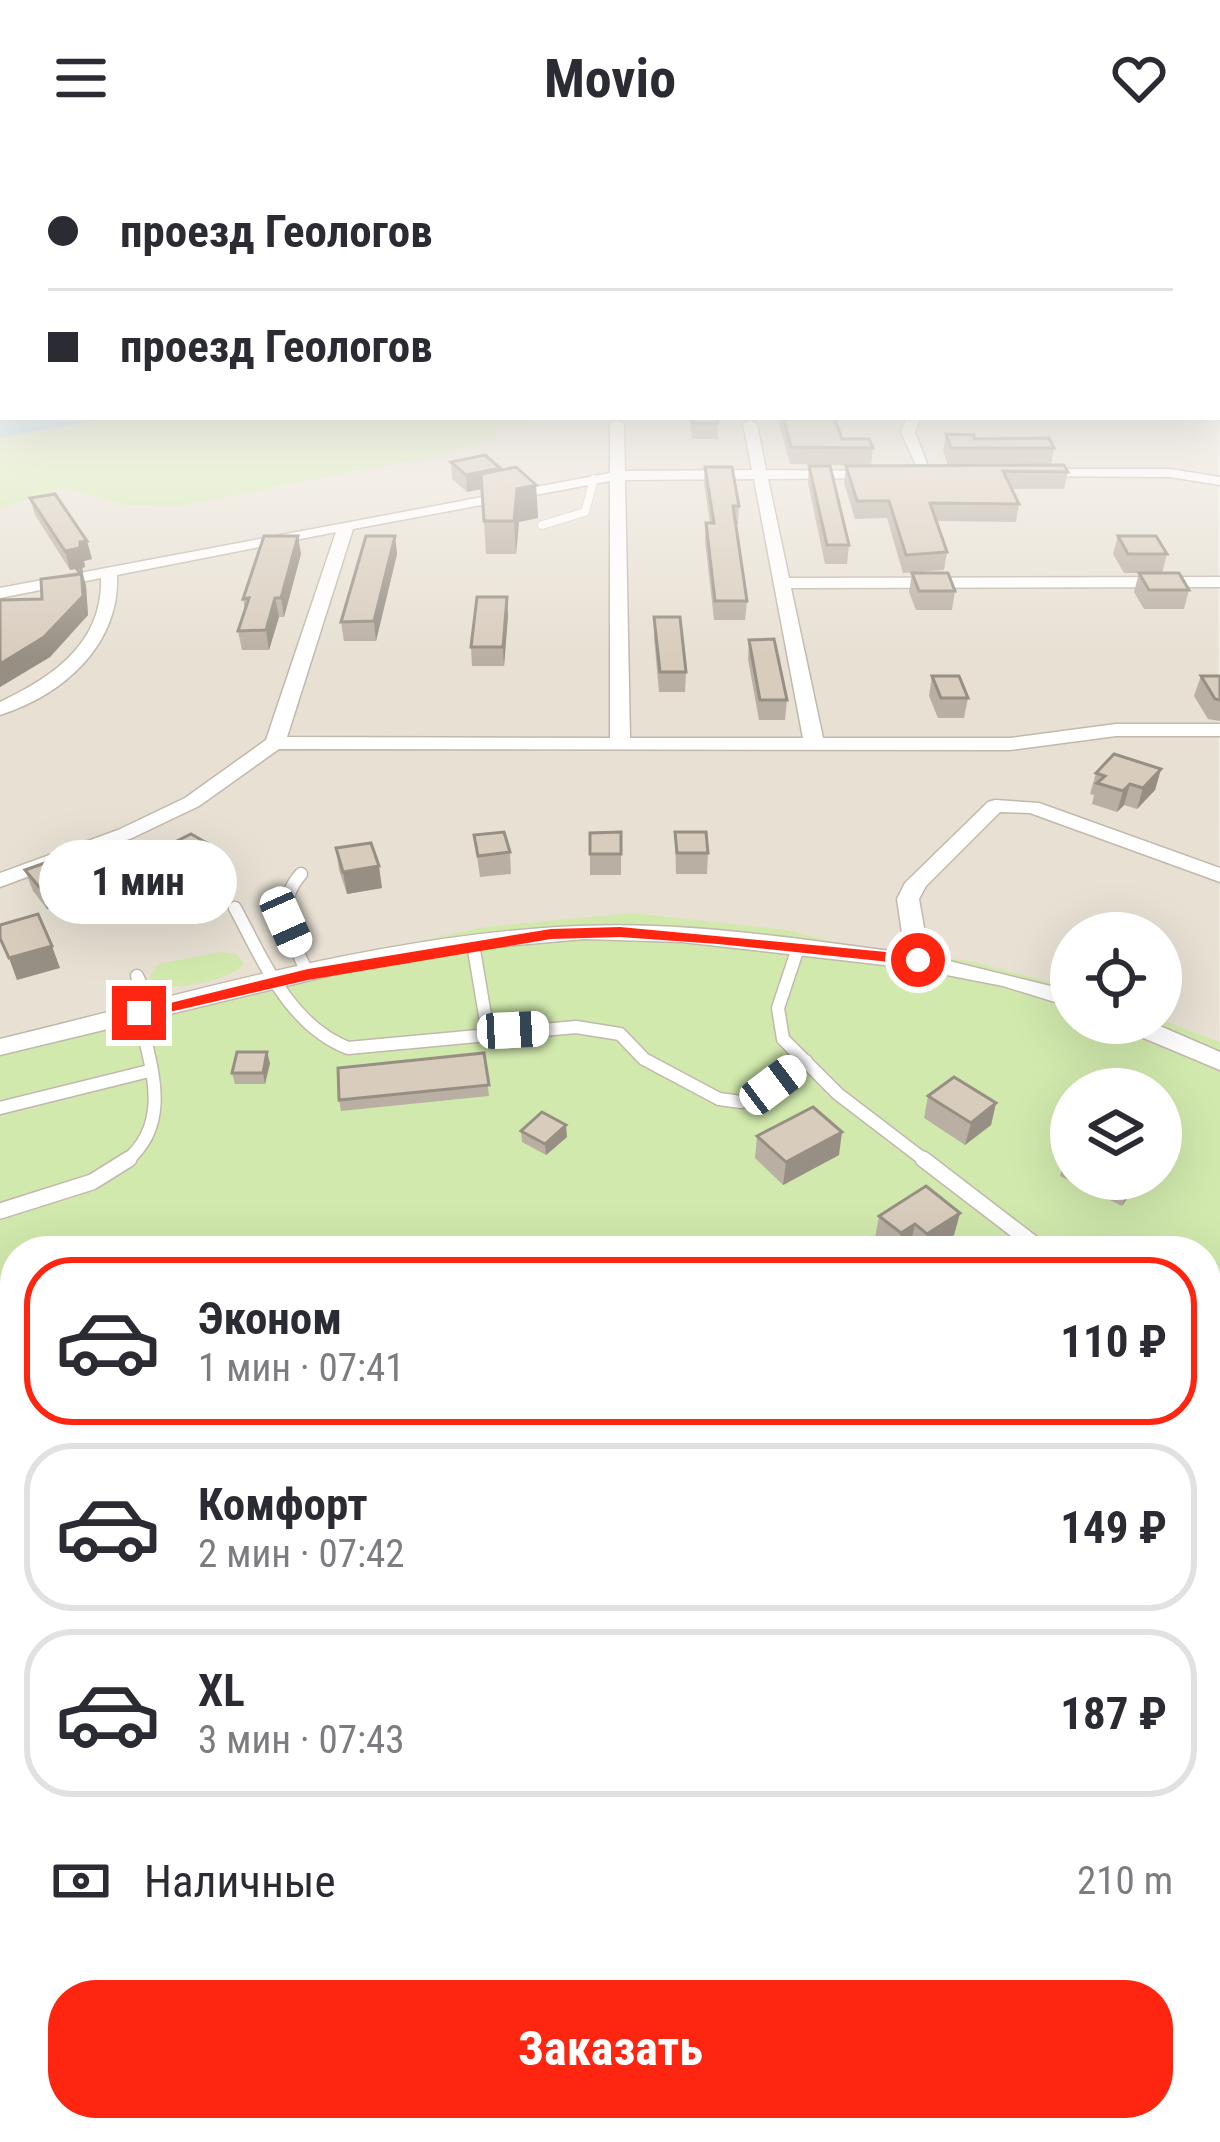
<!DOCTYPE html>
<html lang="ru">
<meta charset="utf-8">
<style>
body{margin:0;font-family:"Roboto Condensed",sans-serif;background:#f2f2f3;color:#2b2b33;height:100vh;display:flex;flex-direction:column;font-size:45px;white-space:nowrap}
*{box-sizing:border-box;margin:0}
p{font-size:39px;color:#7c7c81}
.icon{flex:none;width:66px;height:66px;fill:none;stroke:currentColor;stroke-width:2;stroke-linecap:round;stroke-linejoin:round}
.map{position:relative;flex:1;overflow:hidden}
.details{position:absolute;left:0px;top:1080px;width:1221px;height:906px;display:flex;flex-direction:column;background:#fff;border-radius:48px 48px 0 0;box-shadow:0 12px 48px #0002}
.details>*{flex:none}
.hud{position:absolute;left:0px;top:0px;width:1221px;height:264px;box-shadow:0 12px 48px #0002;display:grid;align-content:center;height:264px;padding:0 48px;background:#fff}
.tools{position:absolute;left:1050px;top:756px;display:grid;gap:24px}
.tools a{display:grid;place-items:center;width:132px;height:132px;border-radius:50%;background:#fff;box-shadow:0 12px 48px #0002;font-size:60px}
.end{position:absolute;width:54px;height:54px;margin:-27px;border:15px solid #ff2611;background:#fff;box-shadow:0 0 0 6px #fff}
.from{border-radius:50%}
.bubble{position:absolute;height:84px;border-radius:42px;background:#fff;box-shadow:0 12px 48px #0002;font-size:39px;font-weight:700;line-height:84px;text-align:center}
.car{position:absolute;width:36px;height:72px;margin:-36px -18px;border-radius:15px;box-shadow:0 0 9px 3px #0007;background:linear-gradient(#fff 24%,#345 0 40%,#fff 0 76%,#345 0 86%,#fff 0)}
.hud b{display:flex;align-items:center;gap:42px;height:114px;font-size:45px}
.hud b+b{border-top:3px solid #e1e1e2}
.hud i{width:30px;height:30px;background:#2b2b33}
ul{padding:21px 0 0;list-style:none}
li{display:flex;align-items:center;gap:36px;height:168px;margin:0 24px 18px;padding:0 24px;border:6px solid #e1e1e2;border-radius:48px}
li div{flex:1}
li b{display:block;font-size:45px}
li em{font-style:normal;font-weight:700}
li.current{border-color:#ff2611}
li>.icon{width:108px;height:108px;stroke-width:1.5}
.pay{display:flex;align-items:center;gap:30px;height:132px;padding:0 48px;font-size:45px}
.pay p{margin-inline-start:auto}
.button{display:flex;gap:24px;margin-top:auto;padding:24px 48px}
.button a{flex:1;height:138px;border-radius:48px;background:#ff2611;color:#fff;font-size:48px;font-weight:700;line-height:138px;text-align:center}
header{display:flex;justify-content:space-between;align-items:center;height:156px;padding:0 48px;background:#fff;font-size:54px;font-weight:700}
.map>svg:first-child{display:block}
.residential{fill:#e7e0d3;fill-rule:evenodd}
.commercial{fill:#f6e3d0}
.green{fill:#d1e9ad;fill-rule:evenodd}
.water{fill:#a0d5f2}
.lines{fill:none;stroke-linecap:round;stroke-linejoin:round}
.river{fill:#a0d5f2;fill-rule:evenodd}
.lane-far2-casing{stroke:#c2b8ab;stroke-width:9}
.lane-far1-casing{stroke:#c2b8ab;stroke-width:15}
.lane-casing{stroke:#c2b8ab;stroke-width:18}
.street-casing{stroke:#c2b8ab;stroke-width:3}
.lane-far2{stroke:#fff;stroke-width:8}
.lane-far1{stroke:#fff;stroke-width:12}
.lane{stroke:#fff;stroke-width:15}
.street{fill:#fff;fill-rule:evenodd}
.wall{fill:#baafa3}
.shaded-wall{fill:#978f84}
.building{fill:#d8ccbd;stroke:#978f84;stroke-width:3}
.route{fill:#ff2611}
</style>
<header><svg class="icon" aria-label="menu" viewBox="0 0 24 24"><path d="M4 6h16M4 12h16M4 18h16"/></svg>Movio<svg class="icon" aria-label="heart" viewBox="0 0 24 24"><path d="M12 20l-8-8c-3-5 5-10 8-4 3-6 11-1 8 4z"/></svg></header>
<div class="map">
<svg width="1220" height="1986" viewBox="0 0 1220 1986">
<rect width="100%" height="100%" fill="#f3eee5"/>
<path class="residential" d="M1218,224L1220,1233L1206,1095H15L0,1112V353L62,331L125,349L178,350L448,298L492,282L496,273L554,261H1218ZM1071,777H1161V867H1071ZM1071,933H1161V1023H1071Z"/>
<polygon class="commercial" points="1220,1282 1220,1516 1206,1497 1206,1285"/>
<g class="green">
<polygon points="116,261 554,261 497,273 492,282 448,298 178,350 125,349 62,331 0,353 0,282"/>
<path d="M632,757L786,774L849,790L975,806L1071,832V867L1161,864L1220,886V1269L1206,1271V1095H15V1971H1206V1524L1220,1544V1986H0V896L126,852L483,771ZM1071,933H1161V1023H1071Z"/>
<path d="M220,796L236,798L244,808C226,827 181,830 156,833L150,820L159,808Z"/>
</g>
<polygon class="water" points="0,224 3,261 116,261 0,282"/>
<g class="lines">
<g class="river">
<polygon points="15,1373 15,1433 0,1438 0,1378"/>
<polygon points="468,1971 555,1971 561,1986 474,1986"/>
</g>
<defs>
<polyline id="lane-far2" points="542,369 585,356 594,323"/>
<g id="lane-far1">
<path d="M301,718C272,750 292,784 308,818"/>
<path d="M235,752C263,804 289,869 348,892L576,871L620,878L644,903L719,943L741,946L754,943L806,905"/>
<polyline points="473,788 488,877"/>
<polyline points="798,792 778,852 783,883 838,938 927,1006"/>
<polyline points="137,820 153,854"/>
<polyline points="0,952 149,915"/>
<path d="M125,1006C174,967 150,909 139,858"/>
</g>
<g id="lane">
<polyline points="923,1003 1043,1095"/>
<polyline points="0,1055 92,1026 129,1003"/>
<polyline points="1206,1138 1220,1134"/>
</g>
<g id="street">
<polygon points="1218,255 1220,263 1213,262 1218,261"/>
<polygon points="907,261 921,261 915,276 932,321 920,318 901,276"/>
<path d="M617,264L624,268L625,315L752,314L743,268L750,264L757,268L766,314L885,315V321L880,322L768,323L789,422L1220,421V431L791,432L823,582H1010L1116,568H1220V580H1116L1010,594L279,593L199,650L132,682L0,731V717L118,674L185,642L266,584L336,376L117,419C120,489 63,539 0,559V546C53,521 103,487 101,422L0,442V432L610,317V268ZM754,323L803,582H630L625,324ZM610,325V582L287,581L353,373Z"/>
<polygon points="1033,313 1170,313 1220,321 1220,329 1170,321 1028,320 1026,317"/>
<path d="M995,644L1039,647L1220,712V726L1030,657L1000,656L926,730L919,743L929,800L1071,835V851L1003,830L911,812L682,786L584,783L483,792L344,816L0,899V883C190,837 383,778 579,770C687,765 798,783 905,797L897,743L905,727L988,646Z"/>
<polygon points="1119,867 1153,867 1220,896 1220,914 1122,873"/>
</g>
</defs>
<use href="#lane-far2" class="lane-far2-casing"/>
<use href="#lane-far1" class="lane-far1-casing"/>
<use href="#lane" class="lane-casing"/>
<use href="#street" class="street-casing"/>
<use href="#lane-far2" class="lane-far2"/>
<use href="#lane-far1" class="lane-far1"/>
<use href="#lane" class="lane"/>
<use href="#street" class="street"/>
</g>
<g class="wall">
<polygon points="689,261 717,261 718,283 692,283"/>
<polygon points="777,261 834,261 842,283 873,292 871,310 790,308"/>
<polygon points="946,278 1054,292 1051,309 1068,316 1064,333 1012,333 1019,348 1016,366 936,365 947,396 944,414 903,417 887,362 855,363 844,327 846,310 948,309 943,295"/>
<polygon points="451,306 500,312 500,314 536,329 538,362 519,366 516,398 486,398 482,333 467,336 452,323"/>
<polygon points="809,310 849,389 847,408 825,408 808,327"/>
<polygon points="705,311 739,350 738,368 735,368 747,445 745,464 714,464 705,385 706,367 710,367 704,328"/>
<polygon points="30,342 87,385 92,403 84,405 85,411 81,412 86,430 88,459 50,501 0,531 0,444 42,443 78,418 77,412 70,414 35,359"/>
<polygon points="395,380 397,398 376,485 344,485 341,466"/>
<polygon points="1118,380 1167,398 1162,417 1124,417 1113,398"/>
<polygon points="301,398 284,461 279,461 269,494 242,494 238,475 245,454 243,443"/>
<polygon points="912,417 955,435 952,454 916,454 909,436"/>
<polygon points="1139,417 1189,434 1184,453 1144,453 1134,436"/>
<polygon points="507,441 508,460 504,510 472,510 471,491"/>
<polygon points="654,461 686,516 685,536 659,536 654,481"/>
<polygon points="749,484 787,544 785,564 759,564 748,503"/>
<polygon points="932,520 968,542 964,562 938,562 929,540"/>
<polygon points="1201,520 1220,520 1220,565 1208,563 1194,540"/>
<polygon points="1161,613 1155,634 1137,653 1124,649 1117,656 1092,648 1094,639 1090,638 1096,617"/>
<polygon points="621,676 621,719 590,719 590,677"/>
<polygon points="675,676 708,697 707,718 676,718"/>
<polygon points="474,679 510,696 511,718 480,721"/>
<polygon points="212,690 217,711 193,724 196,727 202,748 169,764 149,748 143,726 169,714 163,692"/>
<polygon points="336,692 382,732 347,738 339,714"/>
<polygon points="91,713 98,735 47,753 33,735 25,714"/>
<polygon points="484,897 489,940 341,955 339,944"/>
<polygon points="270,907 265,928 235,928 232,917"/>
<polygon points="928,940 996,947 991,969 965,989 924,962"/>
<polygon points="521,975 567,981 546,999 522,986"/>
<polygon points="757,980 839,999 783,1029 755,1002"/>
<polygon points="1071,993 1071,1023 1140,1023 1122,1050 1060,1020 1067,998"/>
<polygon points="960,1057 954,1079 930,1095 916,1095 910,1090 903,1095 890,1095 875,1082 879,1060"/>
<polygon points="1220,1143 1220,1214 1206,1195 1206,1147"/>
</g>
<g class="shaded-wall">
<polygon points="500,312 501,329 467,336 466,319"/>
<polygon points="536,329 538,362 519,366 516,398 514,365 517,333"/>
<polygon points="298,380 301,398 284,461 281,442"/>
<polygon points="395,380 397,398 376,485 374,465"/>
<polygon points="87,385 92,403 84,405 85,411 81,412 86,430 88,459 50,501 0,531 0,508 83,440 81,412 70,414 65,395 80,386"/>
<polygon points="507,441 508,460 504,510 503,491"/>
<polygon points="275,442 279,461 269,494 266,474"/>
<polygon points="1161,613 1155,634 1137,653 1143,632"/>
<polygon points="1130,628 1124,649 1117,656 1123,635"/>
<polygon points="212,690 217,711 190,726 185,705"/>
<polygon points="379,710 382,732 347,738 343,716"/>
<polygon points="91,713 98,735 47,753 40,732"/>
<polygon points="196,727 202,748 169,764 164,742"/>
<polygon points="52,790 60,812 17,824 9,802"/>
<polygon points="267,896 270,907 265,928 263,917"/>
<polygon points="996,947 991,969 965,989 971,967"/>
<polygon points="566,969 567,981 546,999 545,988"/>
<polygon points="842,976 839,999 783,1029 786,1006"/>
<polygon points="1135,1023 1140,1023 1122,1050 1131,1028"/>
<polygon points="960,1057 954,1079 930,1095 923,1095 927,1078"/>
<polygon points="915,1068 910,1090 903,1095 897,1095 901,1077"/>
</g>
<g class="building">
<polygon points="692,261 717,261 718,267 693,267"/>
<polygon points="783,261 834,261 842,283 869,283 873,292 791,291"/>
<polygon points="946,278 974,279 974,283 1049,282 1054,292 951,292"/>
<polygon points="485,299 500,312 466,319 451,306"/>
<polygon points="1064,309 1068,316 1003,315 1019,348 930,347 947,396 906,399 889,345 857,345 846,310"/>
<polygon points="809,310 830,310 849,389 827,389"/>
<polygon points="516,311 536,329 517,333 514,365 484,365 481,318"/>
<polygon points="705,311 732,311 739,350 733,350 747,445 715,445 706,367 714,367"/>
<polygon points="55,338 87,385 80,386 80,392 65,395 30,342"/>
<polygon points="264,380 298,380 281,442 275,442 266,474 238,475 249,442 243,443"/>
<polygon points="366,380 395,380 374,465 341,466"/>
<polygon points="1118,380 1156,380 1167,398 1128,398"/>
<polygon points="81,411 83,440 44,481 0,508 0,444 42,443 41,423 81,418 76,412"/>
<polygon points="912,417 948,417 955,435 919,435"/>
<polygon points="1139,417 1179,417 1189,434 1149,434"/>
<polygon points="477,441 507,441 503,491 471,491"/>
<polygon points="654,461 680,461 686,516 660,516"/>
<polygon points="774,483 787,544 760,544 749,484"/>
<polygon points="932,520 959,520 968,542 941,542"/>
<polygon points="1201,520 1220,520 1220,544 1215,543"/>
<polygon points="1114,598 1161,613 1143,632 1130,628 1123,635 1097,627 1105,620 1096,617"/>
<polygon points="504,676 510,696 478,700 474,679"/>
<polygon points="621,676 621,698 590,698 590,677"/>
<polygon points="675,676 706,676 708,697 677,697"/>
<polygon points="191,678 212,690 185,705 163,692"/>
<polygon points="371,687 379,710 343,716 336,692"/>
<polygon points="76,696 91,713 40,732 25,714"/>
<polygon points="175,711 196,727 164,742 143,726"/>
<polygon points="38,758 52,790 9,802 0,782 0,769"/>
<polygon points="237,896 267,896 263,917 232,917"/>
<polygon points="484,897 489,929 339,944 338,912"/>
<polygon points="954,921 996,947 971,967 928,940"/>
<polygon points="813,951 842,976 786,1006 757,980"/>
<polygon points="542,956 566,969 545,988 521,975"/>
<polygon points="926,1030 960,1057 927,1078 915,1068 901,1077 879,1060"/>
<polygon points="1220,1143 1220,1196 1206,1177 1206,1147"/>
</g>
<linearGradient id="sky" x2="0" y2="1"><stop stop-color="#8bc1ec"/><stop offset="0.45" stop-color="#faf7f3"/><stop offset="1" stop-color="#faf7f3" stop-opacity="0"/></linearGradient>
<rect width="1220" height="502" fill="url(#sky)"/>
<polygon class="route" points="620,771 918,799 926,804 918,809 718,788 620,781 551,783 308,824 139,863 130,857 308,813 551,773"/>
</svg>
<div class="tools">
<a><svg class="icon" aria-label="locate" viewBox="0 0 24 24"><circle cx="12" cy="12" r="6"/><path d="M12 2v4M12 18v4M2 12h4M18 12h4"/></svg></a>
<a><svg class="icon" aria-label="layers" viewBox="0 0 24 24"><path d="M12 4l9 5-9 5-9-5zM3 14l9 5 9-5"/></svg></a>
</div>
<i class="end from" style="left:918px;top:804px"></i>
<i class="end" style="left:139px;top:857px"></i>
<div class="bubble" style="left:39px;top:684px;width:198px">1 мин</div>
<i class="car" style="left:286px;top:766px;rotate:156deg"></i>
<i class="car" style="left:513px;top:874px;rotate:87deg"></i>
<i class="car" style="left:773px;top:929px;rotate:53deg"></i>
<div class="hud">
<b><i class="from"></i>проезд Геологов</b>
<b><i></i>проезд Геологов</b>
</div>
<section class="details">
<ul>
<li class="current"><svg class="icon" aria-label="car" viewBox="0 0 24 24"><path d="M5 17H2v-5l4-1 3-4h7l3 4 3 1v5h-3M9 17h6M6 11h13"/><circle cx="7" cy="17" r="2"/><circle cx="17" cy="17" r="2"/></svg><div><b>Эконом</b><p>1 мин · 07:41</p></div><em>110 ₽</em></li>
<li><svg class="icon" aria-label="car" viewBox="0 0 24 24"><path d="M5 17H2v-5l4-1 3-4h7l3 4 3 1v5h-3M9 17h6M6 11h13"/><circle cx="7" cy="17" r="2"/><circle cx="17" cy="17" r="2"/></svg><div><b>Комфорт</b><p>2 мин · 07:42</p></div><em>149 ₽</em></li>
<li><svg class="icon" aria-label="car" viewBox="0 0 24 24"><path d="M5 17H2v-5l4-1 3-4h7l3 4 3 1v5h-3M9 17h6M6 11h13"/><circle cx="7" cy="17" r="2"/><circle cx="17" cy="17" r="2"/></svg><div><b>XL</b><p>3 мин · 07:43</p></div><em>187 ₽</em></li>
</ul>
<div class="pay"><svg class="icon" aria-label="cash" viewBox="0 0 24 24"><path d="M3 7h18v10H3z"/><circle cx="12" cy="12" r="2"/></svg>Наличные<p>210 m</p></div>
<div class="button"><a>Заказать</a></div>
</section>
</div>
